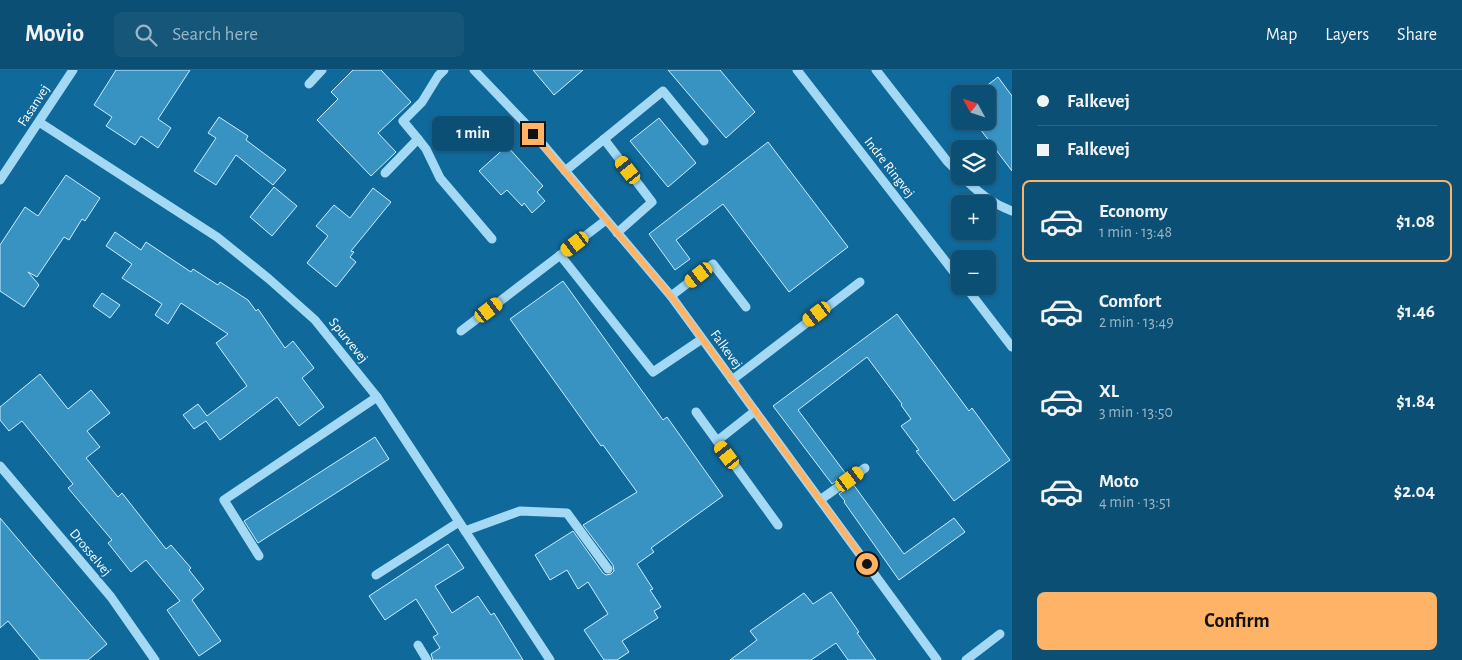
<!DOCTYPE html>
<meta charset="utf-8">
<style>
body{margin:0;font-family:"Alegreya Sans",sans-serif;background:#155679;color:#f1f3f6;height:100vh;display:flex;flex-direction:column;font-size:19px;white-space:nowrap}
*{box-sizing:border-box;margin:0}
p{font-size:16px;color:#9ab5c5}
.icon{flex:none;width:28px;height:28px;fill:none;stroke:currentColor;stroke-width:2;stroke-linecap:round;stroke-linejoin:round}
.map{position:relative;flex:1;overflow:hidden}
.panel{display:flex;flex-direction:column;background:#0c4f74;width:450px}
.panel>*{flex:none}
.guide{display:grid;align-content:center;height:110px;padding:0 25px;background:#0c4f74}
.needle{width:32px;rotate:310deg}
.buttons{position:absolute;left:951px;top:15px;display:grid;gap:10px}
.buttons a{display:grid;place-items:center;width:45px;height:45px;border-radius:8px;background:#0c4f74;box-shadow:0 1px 4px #0004,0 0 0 1px #2c6686;font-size:25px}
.end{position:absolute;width:22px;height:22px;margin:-11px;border:6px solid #ffb367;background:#111;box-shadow:0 0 0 2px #111}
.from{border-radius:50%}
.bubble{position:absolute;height:35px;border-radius:8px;background:#0c4f74;box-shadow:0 1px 4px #0004,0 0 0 1px #2c6686;font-size:16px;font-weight:700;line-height:35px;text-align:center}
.car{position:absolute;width:15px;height:30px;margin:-15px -8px;border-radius:6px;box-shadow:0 0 4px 1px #0007;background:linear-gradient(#f5c518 24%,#345 0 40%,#f5c518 0 76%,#345 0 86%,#f5c518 0)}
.guide b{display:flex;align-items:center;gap:18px;height:48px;font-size:19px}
.guide b+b{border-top:1px solid #2c6686}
.guide i{width:12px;height:12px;background:#f1f3f6}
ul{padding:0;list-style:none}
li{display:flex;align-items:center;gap:15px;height:82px;margin:0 10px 8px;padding:0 15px;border:2px solid transparent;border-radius:8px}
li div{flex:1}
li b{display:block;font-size:19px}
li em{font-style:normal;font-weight:700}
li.active{border-color:#ffb367}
li>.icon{width:45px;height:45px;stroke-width:1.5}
.primary-button{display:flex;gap:10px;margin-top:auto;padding:10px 25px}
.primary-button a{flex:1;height:58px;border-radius:8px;background:#ffb367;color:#111;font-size:20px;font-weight:700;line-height:58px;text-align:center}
header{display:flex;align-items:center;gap:30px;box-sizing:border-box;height:70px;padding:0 25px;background:#0c4f74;border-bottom:1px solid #2c6686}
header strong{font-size:24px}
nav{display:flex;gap:28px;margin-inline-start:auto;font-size:18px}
.search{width:350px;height:45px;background:#155679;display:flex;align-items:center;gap:12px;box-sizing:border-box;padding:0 18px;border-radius:8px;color:#9ab5c5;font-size:19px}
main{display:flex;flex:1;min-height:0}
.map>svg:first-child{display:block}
.building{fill:#3993c2;stroke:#cbedfe}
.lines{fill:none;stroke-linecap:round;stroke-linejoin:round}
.minor{stroke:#a3d9f5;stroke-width:9}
.route{stroke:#ffb367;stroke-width:6}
.labels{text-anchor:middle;stroke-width:4;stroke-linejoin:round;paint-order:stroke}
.street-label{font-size:14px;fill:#fff;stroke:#10699b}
</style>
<header>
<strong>Movio</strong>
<div class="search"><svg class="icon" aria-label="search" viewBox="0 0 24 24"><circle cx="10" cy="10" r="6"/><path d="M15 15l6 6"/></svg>Search here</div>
<nav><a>Map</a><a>Layers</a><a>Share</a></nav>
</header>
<main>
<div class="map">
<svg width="1012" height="590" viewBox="0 0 1012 590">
<rect width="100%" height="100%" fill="#10699b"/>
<g class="building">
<polygon points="116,0 190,0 158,49 171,58 158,78 141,66 135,75 106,56 112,47 94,35"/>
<polygon points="353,0 381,0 411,32 378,63 396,82 371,106 317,50 338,29 331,22"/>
<polygon points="533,0 583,0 554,25"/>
<polygon points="668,0 720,0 755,42 726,68"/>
<polygon points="998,7 1012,26 1012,101 974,51 988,51 988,24 976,24"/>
<polygon points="219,47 248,66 246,70 286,100 273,115 236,85 216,115 194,101 216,68 208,63"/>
<polygon points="659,48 696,93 668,117 630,71"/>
<polygon points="768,72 848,177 789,222 723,134 676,170 690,189 675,200 649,164"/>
<polygon points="507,76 543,116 537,122 545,131 532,143 524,133 522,136 507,120 501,125 479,101"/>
<polygon points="66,105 100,128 85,151 82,149 69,170 64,167 37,207 28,202 39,215 24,237 0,221 0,175 25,137 38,146"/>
<polygon points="274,117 297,136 272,166 250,147"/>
<polygon points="373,118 391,132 351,181 354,182 350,187 356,192 336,217 307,193 328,166 316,156 334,135 350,148"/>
<polygon points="115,162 141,180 146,172 191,202 193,199 218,215 220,212 248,230 256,241 258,239 285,278 293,271 314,298 302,308 324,337 299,356 277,327 220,370 206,351 194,359 183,345 198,334 207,346 247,316 216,273 228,264 181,233 168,254 155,245 162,234 122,208 132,194 106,176"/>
<polygon points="563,211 663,350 667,347 723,426 651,478 654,482 637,494 653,519 650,520 661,537 654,541 658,548 622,571 629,582 617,590 604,590 584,560 608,544 588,512 578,519 567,500 550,510 535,485 573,461 603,503 606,505 611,504 614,501 613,495 583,455 637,422 603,375 601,376 510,249"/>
<polygon points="102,223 120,235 110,248 93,236"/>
<polygon points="897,244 969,341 972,338 1010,390 954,431 916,381 919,380 901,356 911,349 901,335 902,334 867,287 798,340 846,404 832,414 773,336"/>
<polygon points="40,304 68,339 91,320 110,343 87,361 100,377 86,388 118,427 122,423 166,479 171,475 191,498 189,500 204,519 192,530 221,571 199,586 167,540 180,531 146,490 131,502 108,473 112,470 68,418 73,414 22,351 9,361 0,350 0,337"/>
<polygon points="375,367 389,389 258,473 244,451"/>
<polygon points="853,414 904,484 954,448 965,462 899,510 844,432 845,431 839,424"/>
<polygon points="0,448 107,574 88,590 40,590 8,551 0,558"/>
<polygon points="448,474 464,498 435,516 452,543 478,526 491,545 494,543 523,590 433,590 431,584 440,578 433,567 438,564 416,529 385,550 369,526"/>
<polygon points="831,522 859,562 857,563 876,590 848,590 836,573 811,590 730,590 757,570 750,561 804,523 813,534"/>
</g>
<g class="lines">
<g class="minor">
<polyline points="474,0 523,51 671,226 937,590"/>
<polyline points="797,0 960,210"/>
<polyline points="876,0 947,91 960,104"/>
<polyline points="309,14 322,0"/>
<polyline points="39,52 217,167 269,209 315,250 377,327 550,590"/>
<polyline points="418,69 426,79 440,108 492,169"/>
<polyline points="604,69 652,132 617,163"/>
<polyline points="565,101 663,21 704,71"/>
<polyline points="385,103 418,69 403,51 422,32 438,6 444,0"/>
<path d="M962,106C976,121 993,134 1012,141"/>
<polyline points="0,110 73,0"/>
<polyline points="560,185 653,302 702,269"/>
<polyline points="965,216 1012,277"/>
<polyline points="671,226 713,194 746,237"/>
<polyline points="461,261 606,150"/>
<polyline points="732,310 860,212"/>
<polyline points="696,342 778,455"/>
<polyline points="717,371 755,341"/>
<polyline points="0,396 111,527 155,590"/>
<polyline points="820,430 865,398"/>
<polyline points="465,461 520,441 567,443 608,499"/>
<polyline points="259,486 224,430 377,327"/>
<polyline points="376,505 459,452"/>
<polyline points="418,575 427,590"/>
<polyline points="966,590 1000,564"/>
</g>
</g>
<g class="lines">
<polyline class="route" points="533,64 671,226 867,494"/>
</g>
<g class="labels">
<g class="street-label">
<text transform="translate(33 35) rotate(-57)" y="5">Fasanvej</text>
<text transform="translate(890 97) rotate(52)" y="5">Indre Ringvej</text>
<text transform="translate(349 270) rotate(51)" y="5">Spurvevej</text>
<text transform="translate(727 279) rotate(54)" y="5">Falkevej</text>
<text transform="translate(91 482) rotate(50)" y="5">Drosselvej</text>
</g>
</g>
</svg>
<div class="buttons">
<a><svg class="needle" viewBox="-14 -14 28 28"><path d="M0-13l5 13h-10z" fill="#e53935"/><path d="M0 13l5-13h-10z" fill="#9ab5c5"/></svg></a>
<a><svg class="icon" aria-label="layers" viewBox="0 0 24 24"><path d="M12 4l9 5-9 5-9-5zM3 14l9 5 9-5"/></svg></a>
<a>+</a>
<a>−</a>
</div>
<i class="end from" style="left:867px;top:494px"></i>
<i class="end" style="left:533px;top:64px"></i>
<div class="bubble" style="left:432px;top:46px;width:82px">1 min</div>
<i class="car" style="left:628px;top:100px;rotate:322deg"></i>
<i class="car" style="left:575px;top:174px;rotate:233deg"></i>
<i class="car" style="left:699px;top:205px;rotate:232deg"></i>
<i class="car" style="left:489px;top:240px;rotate:53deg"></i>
<i class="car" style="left:817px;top:244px;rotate:233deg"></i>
<i class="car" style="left:727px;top:385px;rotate:323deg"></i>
<i class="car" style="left:850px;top:409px;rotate:54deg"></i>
</div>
<section class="panel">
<div class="guide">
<b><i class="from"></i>Falkevej</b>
<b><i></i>Falkevej</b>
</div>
<ul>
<li class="active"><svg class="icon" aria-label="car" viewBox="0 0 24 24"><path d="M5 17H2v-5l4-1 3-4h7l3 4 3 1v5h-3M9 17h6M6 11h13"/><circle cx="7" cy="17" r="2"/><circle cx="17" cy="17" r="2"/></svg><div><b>Economy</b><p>1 min · 13:48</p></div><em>$1.08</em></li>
<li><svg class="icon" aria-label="car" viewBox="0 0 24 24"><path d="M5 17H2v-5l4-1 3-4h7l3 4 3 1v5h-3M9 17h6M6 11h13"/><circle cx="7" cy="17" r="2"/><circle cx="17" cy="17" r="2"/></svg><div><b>Comfort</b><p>2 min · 13:49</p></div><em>$1.46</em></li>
<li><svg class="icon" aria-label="car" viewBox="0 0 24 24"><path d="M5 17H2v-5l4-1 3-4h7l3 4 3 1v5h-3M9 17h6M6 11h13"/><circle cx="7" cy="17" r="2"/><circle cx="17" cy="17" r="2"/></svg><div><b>XL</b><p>3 min · 13:50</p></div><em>$1.84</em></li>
<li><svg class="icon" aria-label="car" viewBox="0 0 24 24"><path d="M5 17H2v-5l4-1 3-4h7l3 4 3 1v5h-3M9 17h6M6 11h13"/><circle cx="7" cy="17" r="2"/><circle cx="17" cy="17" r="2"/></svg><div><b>Moto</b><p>4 min · 13:51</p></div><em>$2.04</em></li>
</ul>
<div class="primary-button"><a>Confirm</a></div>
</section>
</main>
